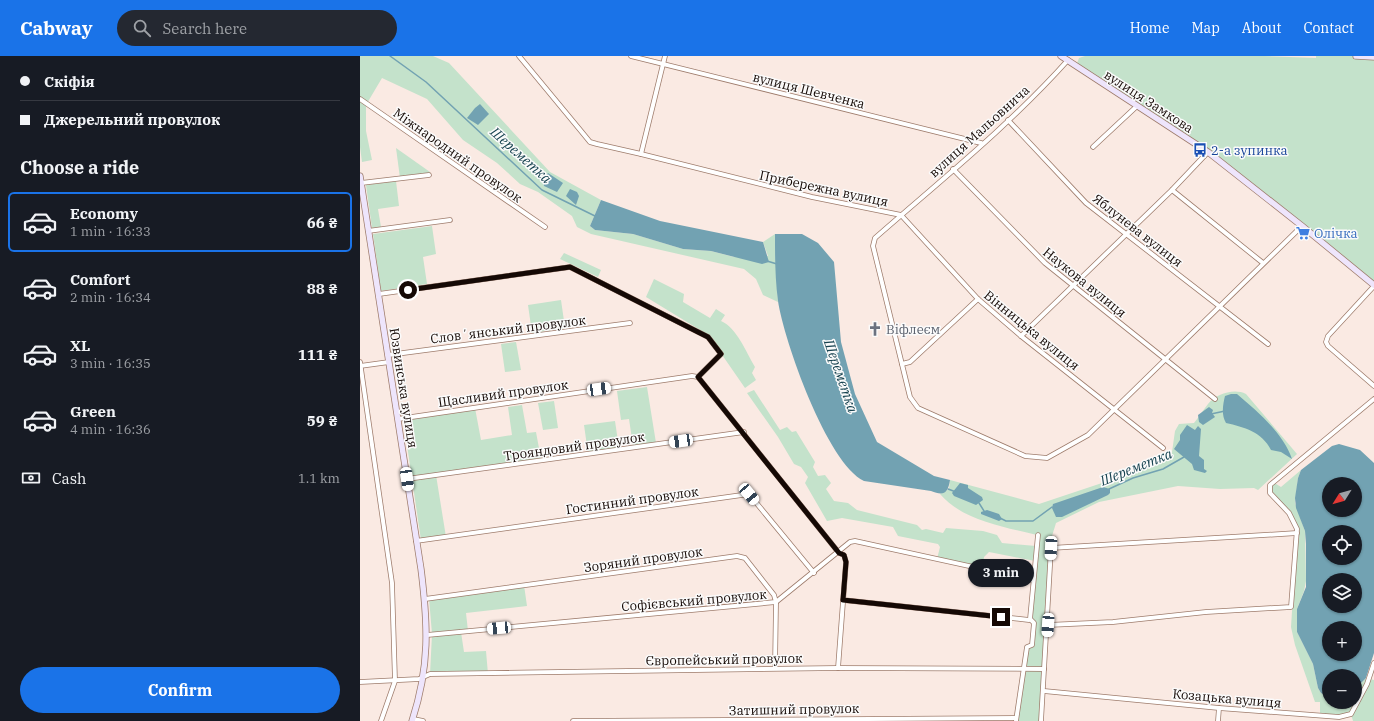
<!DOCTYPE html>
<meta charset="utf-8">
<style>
body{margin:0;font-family:"IBM Plex Serif",serif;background:#242831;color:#f1f3f6;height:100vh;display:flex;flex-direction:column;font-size:15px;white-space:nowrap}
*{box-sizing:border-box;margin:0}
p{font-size:13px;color:#9ea1a6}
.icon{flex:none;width:22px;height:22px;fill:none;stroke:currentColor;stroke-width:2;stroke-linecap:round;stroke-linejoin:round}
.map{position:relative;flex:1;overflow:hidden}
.panel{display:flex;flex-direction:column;background:#171b24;width:360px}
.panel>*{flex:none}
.hud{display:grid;align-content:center;height:88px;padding:0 20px;background:#171b24}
.needle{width:26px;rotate:233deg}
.fabs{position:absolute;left:962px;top:421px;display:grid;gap:8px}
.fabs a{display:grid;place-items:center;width:40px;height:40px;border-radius:50%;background:#171b24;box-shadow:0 1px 3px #0004;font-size:20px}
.end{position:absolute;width:18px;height:18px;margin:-9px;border:5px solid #150905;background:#fff;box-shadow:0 0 0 2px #fff}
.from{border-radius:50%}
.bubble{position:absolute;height:28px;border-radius:14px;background:#171b24;box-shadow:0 1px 3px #0004;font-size:13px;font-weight:700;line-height:28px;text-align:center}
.car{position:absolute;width:12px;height:24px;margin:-12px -6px;border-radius:5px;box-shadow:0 0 3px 1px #0007;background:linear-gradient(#fff 24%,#345 0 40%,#fff 0 76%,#345 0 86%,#fff 0)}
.hud b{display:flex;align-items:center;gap:14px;height:38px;font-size:15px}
.hud b+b{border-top:1px solid #363941}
.hud i{width:10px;height:10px;background:#f1f3f6}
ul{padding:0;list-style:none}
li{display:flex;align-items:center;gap:12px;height:60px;margin:0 8px 6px;padding:0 12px;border:2px solid transparent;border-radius:6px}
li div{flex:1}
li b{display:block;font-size:15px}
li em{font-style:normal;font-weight:700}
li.current{border-color:#1a73e8}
li>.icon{width:36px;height:36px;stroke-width:1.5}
h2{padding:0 20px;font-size:18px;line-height:48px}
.pay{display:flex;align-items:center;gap:10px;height:44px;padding:0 20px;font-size:15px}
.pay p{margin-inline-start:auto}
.primary-button{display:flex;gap:8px;margin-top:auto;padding:8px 20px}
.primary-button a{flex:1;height:46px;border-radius:24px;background:#1a73e8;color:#fff;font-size:16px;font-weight:700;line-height:46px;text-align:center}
header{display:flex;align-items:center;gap:24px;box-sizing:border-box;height:56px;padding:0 20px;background:#1a73e8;color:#fff}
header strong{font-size:19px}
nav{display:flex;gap:22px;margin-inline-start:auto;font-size:14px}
.search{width:280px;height:36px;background:#242831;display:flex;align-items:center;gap:10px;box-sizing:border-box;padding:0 14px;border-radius:22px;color:#9ea1a6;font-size:15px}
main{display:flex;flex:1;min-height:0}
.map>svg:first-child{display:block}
.green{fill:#c4e2cb}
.water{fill:#72a2b2;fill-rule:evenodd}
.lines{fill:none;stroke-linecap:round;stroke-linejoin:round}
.stream{stroke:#72a2b2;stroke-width:1.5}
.street-casing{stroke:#9e7c6c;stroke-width:5.5}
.secondary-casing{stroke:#9e7c6c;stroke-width:7}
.street{stroke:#fff;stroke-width:4}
.secondary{stroke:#eee5fc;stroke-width:5.5}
.route{stroke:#150905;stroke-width:5}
.labels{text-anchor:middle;stroke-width:3;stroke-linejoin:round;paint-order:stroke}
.street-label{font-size:13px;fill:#150905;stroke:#fbfbfb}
.transit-label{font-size:13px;fill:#164399;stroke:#fbfbfb;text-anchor:start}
.shop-label{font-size:13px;fill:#366cbe;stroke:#fbfbfb;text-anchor:start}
.worship-label{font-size:13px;fill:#5b616d;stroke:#fbfbfb;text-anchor:start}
.water-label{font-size:14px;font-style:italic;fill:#174350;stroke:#fbfbfb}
</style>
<header>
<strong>Cabway</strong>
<div class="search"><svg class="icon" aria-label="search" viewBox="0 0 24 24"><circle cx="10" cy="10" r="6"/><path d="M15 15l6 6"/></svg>Search here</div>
<nav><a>Home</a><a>Map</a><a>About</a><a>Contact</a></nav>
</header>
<main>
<section class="panel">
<div class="hud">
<b><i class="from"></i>Скіфія</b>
<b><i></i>Джерельний провулок</b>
</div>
<h2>Choose a ride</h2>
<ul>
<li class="current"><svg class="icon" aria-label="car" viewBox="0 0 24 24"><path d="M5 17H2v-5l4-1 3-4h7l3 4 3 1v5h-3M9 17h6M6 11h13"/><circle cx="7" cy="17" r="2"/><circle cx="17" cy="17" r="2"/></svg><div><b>Economy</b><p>1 min · 16:33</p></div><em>66 ₴</em></li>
<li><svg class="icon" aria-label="car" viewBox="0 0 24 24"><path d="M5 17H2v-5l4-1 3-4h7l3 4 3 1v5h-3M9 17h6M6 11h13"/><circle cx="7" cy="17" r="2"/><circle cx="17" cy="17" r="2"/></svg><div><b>Comfort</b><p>2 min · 16:34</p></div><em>88 ₴</em></li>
<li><svg class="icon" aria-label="car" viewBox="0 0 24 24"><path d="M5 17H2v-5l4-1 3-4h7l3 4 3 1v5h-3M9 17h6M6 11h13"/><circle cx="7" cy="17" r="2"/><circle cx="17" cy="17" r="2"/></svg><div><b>XL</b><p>3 min · 16:35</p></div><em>111 ₴</em></li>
<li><svg class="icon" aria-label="car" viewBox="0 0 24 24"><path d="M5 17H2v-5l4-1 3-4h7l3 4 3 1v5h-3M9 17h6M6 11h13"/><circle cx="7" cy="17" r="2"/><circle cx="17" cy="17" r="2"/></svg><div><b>Green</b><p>4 min · 16:36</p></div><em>59 ₴</em></li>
</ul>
<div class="pay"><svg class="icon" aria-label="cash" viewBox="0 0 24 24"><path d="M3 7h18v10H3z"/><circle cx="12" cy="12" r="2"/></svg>Cash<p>1.1 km</p></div>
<div class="primary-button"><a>Confirm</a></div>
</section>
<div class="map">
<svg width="1014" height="665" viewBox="0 0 1014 665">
<rect width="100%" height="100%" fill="#faeae3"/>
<g class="green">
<polygon points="0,0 73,0 89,7 190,116 241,144 230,170 235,174 273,178 323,193 351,195 374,201 408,200 403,186 415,178 418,246 403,239 396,223 384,213 231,178 217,171 212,160 178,136 160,128 137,107 103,84 67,43 22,22 6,49 6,75 12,104 2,106 0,91"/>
<polygon points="725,0 904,0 956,2 956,0 1014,0 1014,229 848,96 716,10 719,2"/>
<polygon points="36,92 70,116 69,119 40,122"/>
<polygon points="36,125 39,150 18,153 21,171 12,172 6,129"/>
<polygon points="72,170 76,198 63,201 67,228 21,235 13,178"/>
<polygon points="204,197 241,214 238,221 200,203"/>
<path d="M294,223L324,238L323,246L350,262L356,253L365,259L361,265C377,272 386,296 395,311L392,317L396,324L385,332L358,293L345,277L286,241Z"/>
<polygon points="201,244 205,272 172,277 168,249"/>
<polygon points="156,286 161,314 145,316 141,288"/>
<polygon points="287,331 296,387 273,390 269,363 261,364 257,335"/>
<path d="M394,334L420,374L427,371L432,376L436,375L455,406L453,411L458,420L465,419L471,427L466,433L474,445L488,447L497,454L557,469L562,474L566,473L583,477L586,472L623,475L637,479L642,487L676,490L677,479C645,471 603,465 580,438L589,433L590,424L679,448L796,409L811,403L815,375L819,368L834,367C839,361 843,354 848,348C856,338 874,332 886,338L937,398L898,434L894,432L860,433L818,430L739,446L696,467L692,480L681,665H656L667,591L672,588L674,567L670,563L675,505L629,496L624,501L622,514L577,503L580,491L578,488L538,480L533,471L482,462L467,465L445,427L448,421L441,411L434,408L418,381L387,337Z"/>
<polygon points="194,345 198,372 183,374 178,347"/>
<polygon points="162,349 167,377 176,376 181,403 76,419 86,481 61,484 43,362 115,352 121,384 152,379 148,351"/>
<polygon points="255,365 259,392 228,397 224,369"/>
<polygon points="941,414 938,422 935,447 945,475 946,525 944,535 937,553 937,576 953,608 958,632 961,637 969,641 969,646 995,646 995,633 1006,622 1014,624 1014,665 993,665 991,658 987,660 960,659 960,646 955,646 935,589 931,571 937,477 933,464 912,439 910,429 913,426 921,431"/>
<polygon points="164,529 167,550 106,557 108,575 101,576 104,596 126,595 128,618 70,618 72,578 69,542"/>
</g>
<g class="water">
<polygon points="120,48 129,58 118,69 107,62 115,52"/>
<polygon points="188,117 203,127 197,136 184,130 183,124"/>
<polygon points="210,133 217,136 219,140 216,149 206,140"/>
<polygon points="241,144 300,165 403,186 409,206 402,208 351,195 323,193 273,178 235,174 230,170"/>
<path d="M415,178H442L458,187L474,206L481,286L495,338L517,386L574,420L590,424C588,438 583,440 571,435L504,425C467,407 424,285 418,245C415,223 415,200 415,178Z"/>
<path d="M871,338H877C897,355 923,377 932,403L921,396L911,394C902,376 884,371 866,367C861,359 863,348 865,340Z"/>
<polygon points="849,351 853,354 852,357 855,361 843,369 839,366 838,359"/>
<polygon points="827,369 835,374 838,370 841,373 839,400 844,404 844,413 847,415 845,417 834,414 832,408 814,393 820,384 820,379"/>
<path d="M979,388L1000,394L1014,407V597L1006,622L995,633V620H969V641L961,637L958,632L953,608L937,576V553L946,531V488L945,475L936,452L935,442L938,422L941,414L972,390ZM969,428H995V454H969ZM969,476H995V502H969ZM969,524H995V550H969ZM969,572H995V598H969Z"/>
<polygon points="600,427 608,429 608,432 622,441 623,444 616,449 594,440 592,437"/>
<polygon points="743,431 750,433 750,437 748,439 702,461 696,461 692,452 693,448"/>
<polygon points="627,454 639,458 642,463 639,465 621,458 621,456"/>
</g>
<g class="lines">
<g class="stream">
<polyline points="30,0 66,26 182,134 237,161"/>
<polyline points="407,205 417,208"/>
<polyline points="851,358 865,355"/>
<polyline points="588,433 596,436"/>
<polyline points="749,433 773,422 803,413 824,401"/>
<polyline points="619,447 624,455"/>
<polyline points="640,462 646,465 673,465 692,451"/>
</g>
<defs>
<g id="street">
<polyline points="159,0 221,75 230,86 237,88 281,98 452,141 541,159"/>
<polyline points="271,0 621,87"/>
<path d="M708,4C650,69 580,125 515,182L513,190L550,341L558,352L665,400L687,402L728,379L942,170"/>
<polyline points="0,43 185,171"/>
<polyline points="648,64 726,147 908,288"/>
<polyline points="733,91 777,50"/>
<polyline points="281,98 305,0"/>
<polyline points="593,113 685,207 855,343"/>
<polyline points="1,127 69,119"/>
<polyline points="812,134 903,207"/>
<polyline points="541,159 618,243 661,280 803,392"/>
<polyline points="8,175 90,164"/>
<polyline points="1014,230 968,280 966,286 968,290 1014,330"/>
<polyline points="19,238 210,211 348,281 361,298 338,321"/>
<polyline points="661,280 812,134 848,96"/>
<polyline points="28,299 270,267"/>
<polyline points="0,306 32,527 35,625 21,665"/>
<polyline points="542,308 550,306 618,243"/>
<polyline points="0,310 29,306"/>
<polyline points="38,363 332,320 338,321 479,497 484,499 486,506 478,612"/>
<polyline points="47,423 384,376"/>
<polyline points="56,485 389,438 454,517"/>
<polyline points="65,543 377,500 385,502 414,539 416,546 415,612"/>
<polyline points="483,544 669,564"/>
<polyline points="688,569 753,566 846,556 931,551 937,473 929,457 910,437 910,429 1014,343"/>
<polyline points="67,579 416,546 490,486 495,485 673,524"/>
<polyline points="0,626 59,623 70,618 478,612 684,613"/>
<polyline points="684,635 859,652 979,661 991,658 1007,628 1014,607"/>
<polyline points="53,663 63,665"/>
<polyline points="213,665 656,662"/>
<polyline points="656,665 667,591 672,589 674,567 670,563 678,479"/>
<polyline points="681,665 691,492 937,477"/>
<polyline points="858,665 859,652"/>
</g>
<g id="secondary">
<polyline points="701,0 848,96 942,170 1014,229"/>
<polyline points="996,0 1014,1"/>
<path d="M0,120L61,513C68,569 70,610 52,665"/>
</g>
</defs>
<use href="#street" class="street-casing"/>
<use href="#secondary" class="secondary-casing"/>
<use href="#street" class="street"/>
<use href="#secondary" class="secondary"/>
</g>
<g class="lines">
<polyline class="route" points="48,234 210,211 336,275 348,281 361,298 338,321 479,497 484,499 486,506 483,544 641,561"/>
</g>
<defs>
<symbol id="bus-bare" viewBox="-9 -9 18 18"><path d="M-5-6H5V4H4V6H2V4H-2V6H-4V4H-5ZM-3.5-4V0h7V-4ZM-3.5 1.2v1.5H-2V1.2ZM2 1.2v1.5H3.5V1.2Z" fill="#1a4fb4" stroke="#fbfbfb" stroke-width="2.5" paint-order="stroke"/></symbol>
<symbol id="supermarket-bare" viewBox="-9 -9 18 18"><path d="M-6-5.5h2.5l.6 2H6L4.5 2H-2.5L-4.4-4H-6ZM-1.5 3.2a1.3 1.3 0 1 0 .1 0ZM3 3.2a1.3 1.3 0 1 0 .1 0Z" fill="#3f7fe0" stroke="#fbfbfb" stroke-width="2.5" paint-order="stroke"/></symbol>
<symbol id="church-bare" viewBox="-9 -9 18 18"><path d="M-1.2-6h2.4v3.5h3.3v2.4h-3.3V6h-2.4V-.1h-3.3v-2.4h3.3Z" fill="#6b7280" stroke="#fbfbfb" stroke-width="2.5" paint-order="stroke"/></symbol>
</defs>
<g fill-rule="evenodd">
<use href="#bus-bare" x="830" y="84" width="20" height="20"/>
<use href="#supermarket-bare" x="933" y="167" width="20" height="20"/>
<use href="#church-bare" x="505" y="263" width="20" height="20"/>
</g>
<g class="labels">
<g class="street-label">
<text transform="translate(449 34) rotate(14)" y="5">вулиця Шевченка</text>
<text transform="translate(789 45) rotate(33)" y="5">вулиця Замкова</text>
<text transform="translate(619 75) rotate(-42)" y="5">вулиця Мальовнича</text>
<text transform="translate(98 99) rotate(35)" y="5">Міжнародний провулок</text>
<text transform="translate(464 132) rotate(12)" y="5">Прибережна вулиця</text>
<text transform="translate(778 174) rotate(38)" y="5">Яблунева вулиця</text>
<text transform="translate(725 226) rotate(39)" y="5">Наукова вулиця</text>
<text transform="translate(148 273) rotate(-7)" y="5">Словʼянський провулок</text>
<text transform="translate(672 274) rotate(39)" y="5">Вінницька вулиця</text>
<text transform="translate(44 332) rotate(81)" y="5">Юзвинська вулиця</text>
<text transform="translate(143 337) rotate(-8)" y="5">Щасливий провулок</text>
<text transform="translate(214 390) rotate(-8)" y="5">Трояндовий провулок</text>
<text transform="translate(272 444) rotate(-8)" y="5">Гостинний провулок</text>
<text transform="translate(283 503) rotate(-8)" y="5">Зоряний провулок</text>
<text transform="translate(334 544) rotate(-5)" y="5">Софієвський провулок</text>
<text transform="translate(364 603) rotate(-1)" y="5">Європейський провулок</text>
<text transform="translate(867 642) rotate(5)" y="5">Козацька вулиця</text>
<text transform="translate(434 653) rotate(-1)" y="5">Затишний провулок</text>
</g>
<g class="transit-label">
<text x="851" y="99">2-а зупинка</text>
</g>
<g class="shop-label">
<text x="954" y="182">Олічка</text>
</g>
<g class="worship-label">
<text x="526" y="278">Віфлеєм</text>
</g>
<g class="water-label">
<text transform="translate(161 99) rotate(42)" y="5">Шереметка</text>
<text transform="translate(481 320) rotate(71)" y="5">Шереметка</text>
<text transform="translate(776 411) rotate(-22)" y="5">Шереметка</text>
</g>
</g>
</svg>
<div class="fabs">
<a><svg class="needle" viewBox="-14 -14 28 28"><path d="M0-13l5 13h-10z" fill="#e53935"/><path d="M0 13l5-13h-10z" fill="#9ea1a6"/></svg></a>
<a><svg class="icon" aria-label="locate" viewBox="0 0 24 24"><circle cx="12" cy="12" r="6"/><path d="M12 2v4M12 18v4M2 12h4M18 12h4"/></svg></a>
<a><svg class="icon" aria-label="layers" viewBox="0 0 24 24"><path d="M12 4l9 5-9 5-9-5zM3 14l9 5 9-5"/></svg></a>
<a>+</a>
<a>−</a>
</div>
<i class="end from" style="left:48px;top:234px"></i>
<i class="end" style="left:641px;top:561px"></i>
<div class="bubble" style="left:608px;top:503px;width:66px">3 min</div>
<i class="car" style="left:239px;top:333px;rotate:82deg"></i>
<i class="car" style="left:321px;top:385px;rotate:262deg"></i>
<i class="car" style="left:47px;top:423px;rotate:172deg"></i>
<i class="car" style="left:389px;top:438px;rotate:140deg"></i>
<i class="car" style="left:691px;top:492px;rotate:183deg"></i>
<i class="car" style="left:688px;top:569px;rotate:184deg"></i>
<i class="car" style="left:139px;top:572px;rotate:265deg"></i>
</div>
</main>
